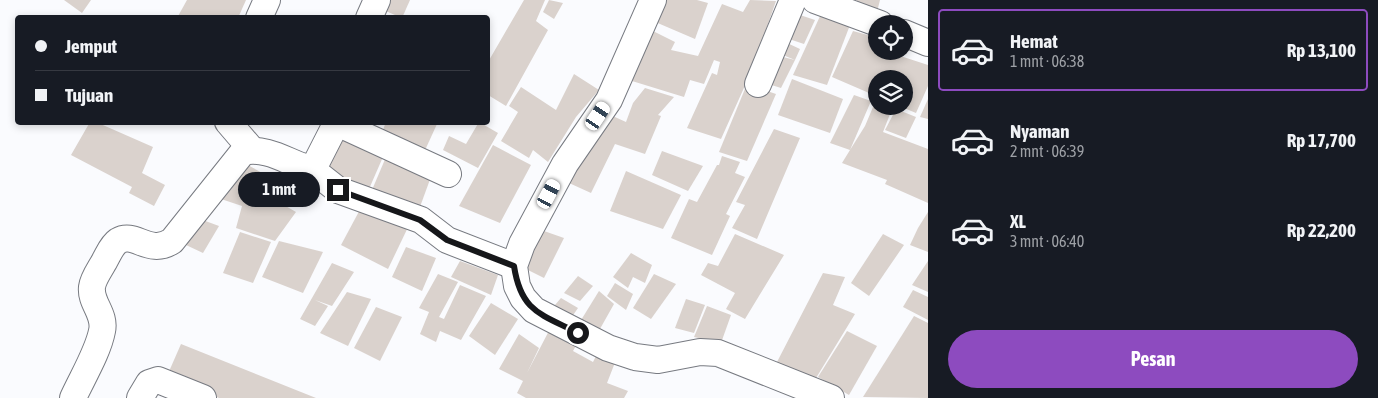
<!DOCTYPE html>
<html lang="id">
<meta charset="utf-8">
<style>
body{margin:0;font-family:"Asap Condensed",sans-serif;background:#242831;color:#f1f3f6;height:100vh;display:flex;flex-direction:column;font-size:19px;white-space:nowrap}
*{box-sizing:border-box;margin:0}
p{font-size:16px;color:#9ea1a6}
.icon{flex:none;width:28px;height:28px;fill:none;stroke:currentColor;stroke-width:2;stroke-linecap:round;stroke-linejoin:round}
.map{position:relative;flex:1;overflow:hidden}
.panel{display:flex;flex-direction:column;background:#171b24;width:450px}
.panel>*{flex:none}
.top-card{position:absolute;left:15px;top:15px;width:475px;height:110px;border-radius:5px;box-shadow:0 2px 8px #0003;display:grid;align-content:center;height:110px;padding:0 20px;background:#171b24}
.fabs{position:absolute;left:868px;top:15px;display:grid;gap:10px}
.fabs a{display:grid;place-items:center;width:45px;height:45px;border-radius:50%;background:#171b24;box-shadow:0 2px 8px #0003;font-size:25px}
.end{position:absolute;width:22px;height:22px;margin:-11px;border:6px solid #16171a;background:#fff;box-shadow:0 0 0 2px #fff}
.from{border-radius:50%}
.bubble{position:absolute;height:35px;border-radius:18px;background:#171b24;box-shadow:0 2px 8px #0003;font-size:16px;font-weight:700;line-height:35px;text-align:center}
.car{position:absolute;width:15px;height:30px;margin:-15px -8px;border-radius:6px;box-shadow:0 0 4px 1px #0007;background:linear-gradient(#fff 24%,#345 0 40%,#fff 0 76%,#345 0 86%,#fff 0)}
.top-card b{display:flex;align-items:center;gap:18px;height:48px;font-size:19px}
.top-card b+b{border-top:1px solid #363941}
.top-card i{width:12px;height:12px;background:#f1f3f6}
ul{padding:9px 0 0;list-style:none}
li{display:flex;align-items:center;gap:15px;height:82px;margin:0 10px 8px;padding:0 10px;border:2px solid transparent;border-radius:5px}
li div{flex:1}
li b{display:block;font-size:19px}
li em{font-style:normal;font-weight:700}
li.selected{border-color:#8d4bbf}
li>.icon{width:45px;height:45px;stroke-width:1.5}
.primary-button{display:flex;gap:10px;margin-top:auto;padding:10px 20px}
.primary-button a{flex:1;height:58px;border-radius:30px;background:#8d4bbf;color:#fff;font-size:20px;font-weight:700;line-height:58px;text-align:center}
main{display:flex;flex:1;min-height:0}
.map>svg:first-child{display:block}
.building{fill:#dad2cd}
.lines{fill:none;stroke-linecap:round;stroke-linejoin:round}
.minor-casing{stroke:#777a81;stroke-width:28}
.minor{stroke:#fff;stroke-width:26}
.route{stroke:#16171a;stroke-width:6}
</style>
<main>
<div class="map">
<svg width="928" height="398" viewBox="0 0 928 398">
<rect width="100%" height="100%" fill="#fafbfe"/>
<g class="building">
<polygon points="64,0 91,0 82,13"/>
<polygon points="187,0 246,0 238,18 177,18"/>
<polygon points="377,0 410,0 402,18 374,6"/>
<polygon points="524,0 545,0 536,21 548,30 506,106 488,95 488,62"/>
<polygon points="549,0 563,3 554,19 543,12"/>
<polygon points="663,0 697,0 708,3 695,39 653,21"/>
<polygon points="750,0 776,1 752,70 721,139 687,128 712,73 717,75 720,62 714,60 704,84 690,80 684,97 632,81 653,31 675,42 671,50 698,56 722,4 743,12"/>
<polygon points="857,0 880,0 877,12 855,4"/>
<polygon points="791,12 815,20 804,44 780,36"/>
<polygon points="821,14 850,25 827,85 793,75"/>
<polygon points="853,31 875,37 871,47 876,48 876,51 885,51 928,65 928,86 916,113 904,108 904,79 876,79 876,96 832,77"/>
<polygon points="785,42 800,49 795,60 781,88 762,82 775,55 795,60 778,53"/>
<polygon points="574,74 599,90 576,117 548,162 533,150 529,158 501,141 518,112 509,106 521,87 556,110"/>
<polygon points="792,79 843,99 830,133 778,115"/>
<polygon points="747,84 776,94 747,161 719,152"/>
<polygon points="645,88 674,97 658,115 661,116 645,154 615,144 591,193 558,178 606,113 626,122 633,103"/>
<polygon points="854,95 871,101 850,150 865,126 876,100 876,106 892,109 883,132 928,149 928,203 885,184 887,180 842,163 850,150 830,143"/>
<polygon points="928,99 928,119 920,117"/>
<polygon points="896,109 916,117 906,138 885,130"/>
<polygon points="90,122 96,122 153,147 142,173 165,185 154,206 129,193 132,187 71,155"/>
<polygon points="386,122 434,122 437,124 421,159 379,140"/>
<polygon points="479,122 498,133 478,168 443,150 449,136 466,144"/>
<polygon points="338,129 386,150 369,189 341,177 316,170"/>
<polygon points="774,129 800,138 757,239 732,228 745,205 736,202"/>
<polygon points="493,145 531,165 500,223 459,206"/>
<polygon points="662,151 703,166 688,191 652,175"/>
<polygon points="722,156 740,162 735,173 745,177 726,214 730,216 712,255 671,238 689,199 697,202 717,165 719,165"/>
<polygon points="386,157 432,174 417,215 369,197"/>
<polygon points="246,164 286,186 277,201 296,212 275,241 236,228 242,206 221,199"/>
<polygon points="626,171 681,195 663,229 610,211"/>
<polygon points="363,204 411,221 388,269 341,245"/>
<polygon points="928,212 928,252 910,245 918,228"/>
<polygon points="200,219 219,226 203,253 186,245"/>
<polygon points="544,231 564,238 544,278 524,268"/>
<polygon points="240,232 271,242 253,283 223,273"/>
<polygon points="735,234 784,255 745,319 726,309 735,293 701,275 708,263 718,266"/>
<polygon points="883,234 904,245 869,296 851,283"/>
<polygon points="279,241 323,252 303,293 262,277"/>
<polygon points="406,247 436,258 422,291 392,277"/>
<polygon points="631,253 652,265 645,283 633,277 628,288 613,277"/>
<polygon points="460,261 498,275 491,295 451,277"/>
<polygon points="928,261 928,292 912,285"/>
<polygon points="332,263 354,272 332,306 315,300 328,306 315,326 300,319"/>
<polygon points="823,273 845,277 833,305 855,314 813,383 775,369 777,362"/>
<polygon points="438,274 458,282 439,317 444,319 460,285 486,296 461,340 440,331 436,342 420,334 429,312 419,308"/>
<polygon points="654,274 676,284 651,319 633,308"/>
<polygon points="578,276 593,286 580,301 564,293"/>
<polygon points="615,283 633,294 626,310 607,296"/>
<polygon points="913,290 928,297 928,320 903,307"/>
<polygon points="599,291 614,304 596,336 578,325"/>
<polygon points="347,292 371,299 348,346 320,333"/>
<polygon points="561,298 578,308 567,324 548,313"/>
<polygon points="686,299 705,305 694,333 675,328"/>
<polygon points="491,303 518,319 495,355 469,336"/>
<polygon points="707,306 731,315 721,343 694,337"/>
<polygon points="376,307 402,317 380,361 354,348"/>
<polygon points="914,316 928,323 928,398 863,397"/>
<polygon points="552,325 579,340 573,351 593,362 598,352 616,360 607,383 628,391 624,398 526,398 517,393 523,381 499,369 519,334 539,348 527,373"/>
<polygon points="847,331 877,346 849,395 818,377"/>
<polygon points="181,344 316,398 219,398 167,376"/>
</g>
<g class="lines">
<defs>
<g id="minor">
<polyline points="653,0 609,100 565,164 522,244 514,266 517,286 523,298 534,310 608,348 635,357 658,360 700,352 718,353 831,398"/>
<polyline points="815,0 880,24"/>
<polyline points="259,18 267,0"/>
<polyline points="369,18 377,0"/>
<polyline points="904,33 928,43"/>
<polyline points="758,84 793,0"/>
<polyline points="228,122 252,150"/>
<polyline points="337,123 448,174"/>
<polyline points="310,168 338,190 421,220 447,240 514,266"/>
<path d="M73,398C82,378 98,352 102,331C106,314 90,303 92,287C93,278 101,268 105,260C109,253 112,245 118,241C135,231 149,256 172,241L243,152C272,145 300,172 314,167L337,122"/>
<polyline points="140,398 149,383 158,380 203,398"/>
</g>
</defs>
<use href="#minor" class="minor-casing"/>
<use href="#minor" class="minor"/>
</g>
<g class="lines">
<path class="route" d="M338,190L420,220L447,240L514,266C521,312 541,314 578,333"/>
</g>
</svg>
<div class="fabs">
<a><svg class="icon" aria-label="locate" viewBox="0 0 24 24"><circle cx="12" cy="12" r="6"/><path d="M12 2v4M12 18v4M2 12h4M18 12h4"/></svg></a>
<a><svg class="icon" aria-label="layers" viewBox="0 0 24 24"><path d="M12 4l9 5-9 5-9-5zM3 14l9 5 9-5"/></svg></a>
</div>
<i class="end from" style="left:578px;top:333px"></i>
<i class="end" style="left:338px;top:190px"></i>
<div class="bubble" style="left:238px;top:172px;width:82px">1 mnt</div>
<i class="car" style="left:598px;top:116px;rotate:34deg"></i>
<i class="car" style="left:549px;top:194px;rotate:28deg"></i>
<div class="top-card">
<b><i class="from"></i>Jemput</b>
<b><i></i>Tujuan</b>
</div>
</div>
<section class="panel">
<ul>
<li class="selected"><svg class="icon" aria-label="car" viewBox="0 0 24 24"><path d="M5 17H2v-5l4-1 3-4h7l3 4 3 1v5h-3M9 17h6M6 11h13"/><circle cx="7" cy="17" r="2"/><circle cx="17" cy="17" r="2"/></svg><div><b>Hemat</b><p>1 mnt · 06:38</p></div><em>Rp 13,100</em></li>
<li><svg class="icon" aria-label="car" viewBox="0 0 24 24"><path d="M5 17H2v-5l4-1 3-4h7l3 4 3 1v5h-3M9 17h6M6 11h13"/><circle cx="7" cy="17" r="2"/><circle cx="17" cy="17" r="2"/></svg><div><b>Nyaman</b><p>2 mnt · 06:39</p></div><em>Rp 17,700</em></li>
<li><svg class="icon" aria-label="car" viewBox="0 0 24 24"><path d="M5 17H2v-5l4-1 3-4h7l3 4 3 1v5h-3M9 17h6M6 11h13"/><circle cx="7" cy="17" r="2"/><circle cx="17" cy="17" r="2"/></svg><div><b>XL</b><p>3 mnt · 06:40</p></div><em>Rp 22,200</em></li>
</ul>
<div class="primary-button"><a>Pesan</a></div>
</section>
</main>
